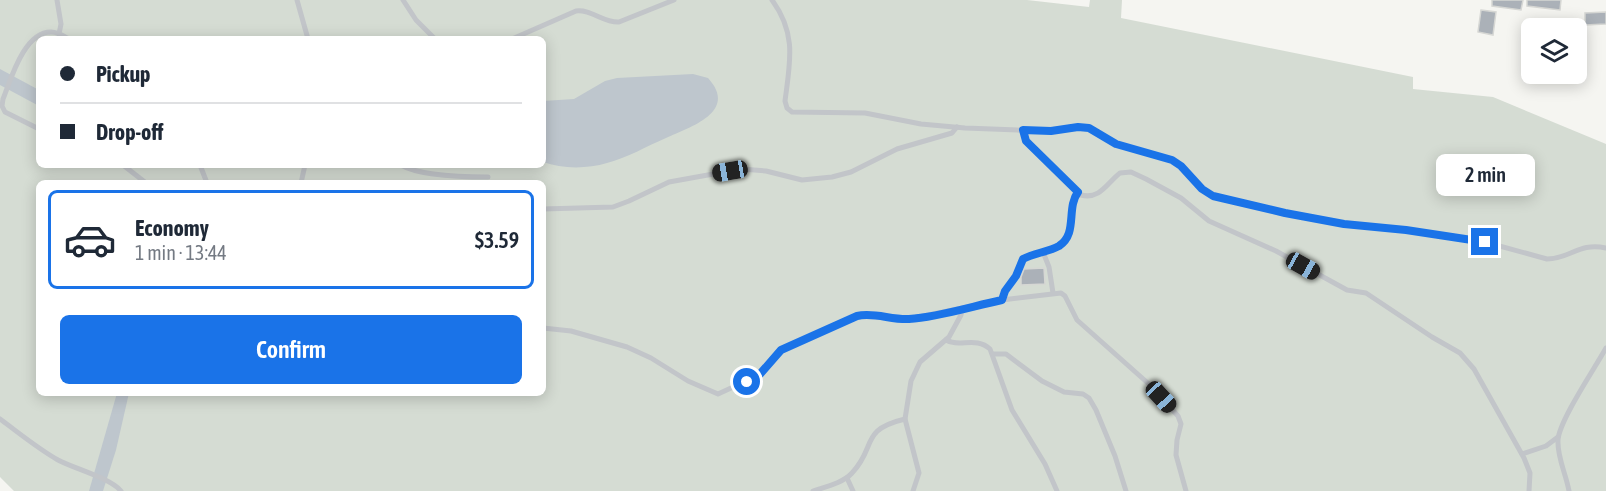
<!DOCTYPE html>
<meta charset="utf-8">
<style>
body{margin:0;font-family:"Asap Condensed",sans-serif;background:#f2f2f3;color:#1f2937;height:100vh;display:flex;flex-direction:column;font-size:22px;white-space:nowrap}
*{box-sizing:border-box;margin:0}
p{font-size:20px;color:#747a83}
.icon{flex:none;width:33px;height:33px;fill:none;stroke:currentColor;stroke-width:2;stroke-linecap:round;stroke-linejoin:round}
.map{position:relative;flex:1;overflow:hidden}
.sheet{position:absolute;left:36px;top:180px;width:510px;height:216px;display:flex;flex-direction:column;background:#fff;border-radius:9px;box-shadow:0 3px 15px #0003}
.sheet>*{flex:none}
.hud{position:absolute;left:36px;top:36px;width:510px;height:132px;border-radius:9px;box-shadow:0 3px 15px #0003;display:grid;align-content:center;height:132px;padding:0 24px;background:#fff}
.tools{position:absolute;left:1521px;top:18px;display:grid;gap:12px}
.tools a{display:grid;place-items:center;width:66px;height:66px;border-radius:9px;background:#fff;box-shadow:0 3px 15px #0003;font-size:30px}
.end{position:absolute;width:27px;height:27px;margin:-14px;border:8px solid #1a73e8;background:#fff;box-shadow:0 0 0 3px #fff}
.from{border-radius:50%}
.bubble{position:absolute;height:42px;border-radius:9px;background:#fff;box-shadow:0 3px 15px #0003;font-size:20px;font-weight:600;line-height:42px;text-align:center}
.car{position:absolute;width:18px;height:36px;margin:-18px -9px;border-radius:8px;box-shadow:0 0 4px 2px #0007;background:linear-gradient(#222 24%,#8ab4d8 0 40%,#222 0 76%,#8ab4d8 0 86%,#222 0)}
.hud b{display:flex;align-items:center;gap:21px;height:57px;font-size:22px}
.hud b+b{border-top:2px solid #e0e1e3}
.hud i{width:15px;height:15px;background:#1f2937}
ul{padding:10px 0 0;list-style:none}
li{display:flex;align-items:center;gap:18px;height:99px;margin:0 12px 9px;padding:0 12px;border:3px solid transparent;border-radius:9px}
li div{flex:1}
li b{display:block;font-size:22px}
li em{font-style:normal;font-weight:600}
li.selected{border-color:#1a73e8}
li>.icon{width:54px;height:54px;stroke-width:1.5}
.primary-button{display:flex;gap:12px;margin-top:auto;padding:12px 24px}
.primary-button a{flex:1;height:69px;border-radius:9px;background:#1a73e8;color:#fff;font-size:24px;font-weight:600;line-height:69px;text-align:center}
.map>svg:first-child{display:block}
.green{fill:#d5dcd3;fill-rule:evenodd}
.water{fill:#bec6cd}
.building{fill:#abb1b8;stroke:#d6d7d4;stroke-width:1.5}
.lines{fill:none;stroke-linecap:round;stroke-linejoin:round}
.service{stroke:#c2c5c9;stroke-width:5}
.route{stroke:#1a73e8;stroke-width:8}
</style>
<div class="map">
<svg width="1606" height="491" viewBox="0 0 1606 491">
<rect width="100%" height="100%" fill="#f5f5f1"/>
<path class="green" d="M0,0H1027L1089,7L1090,0H1122L1121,18L1413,77V89L1493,97L1606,144V491H14L0,477ZM39,39H543V165H39ZM39,183H543V393H39Z"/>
<g class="water">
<polygon points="0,69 39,90 39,106 0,85"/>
<path d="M693,74L708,78C739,112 690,127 666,138C647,146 627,158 607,163C587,169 562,169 543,162V101L574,99L605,81L617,78Z"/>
<polygon points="117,393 129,393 116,450 103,491 89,491"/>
</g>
<g class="building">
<polygon points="1492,0 1523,0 1521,10 1492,6"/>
<polygon points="1527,0 1561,0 1560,10 1527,6"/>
<polygon points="1481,10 1496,12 1493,35 1478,32"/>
<polygon points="1606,12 1606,24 1585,25 1585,13"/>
<polygon points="1044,268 1045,284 1021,285 1021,277 1024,269"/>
</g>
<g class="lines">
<g class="service">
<polyline points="57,0 61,24 59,34"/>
<polyline points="297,0 308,39"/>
<polyline points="403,0 416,20 435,39"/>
<path d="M772,0C797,34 790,62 785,101L787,108L792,112L865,113L921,124L965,128L1040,131L1078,127L1089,128L1121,146L1172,160L1181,166L1202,189L1213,196L1278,212L1345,224L1406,230L1485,242L1547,259C1570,259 1579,242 1606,248"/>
<path d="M512,39L576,11C591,9 604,23 619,22L674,0"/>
<path d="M39,129L5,112L2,106L3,99C11,79 24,32 51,32C58,32 64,36 69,39"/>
<path d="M1022,130L1026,141L1081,195C1100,200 1107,183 1120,173L1131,172L1146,179L1181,198L1209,221L1276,251L1347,290L1366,293L1432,337L1460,353L1474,369L1524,458L1530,473L1529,491"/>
<polyline points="123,165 146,183"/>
<polyline points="200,165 207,183"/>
<path d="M401,165C420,176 465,177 488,177"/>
<polyline points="301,183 305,165"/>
<polyline points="543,209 613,207 629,201 669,182 741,169 766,171 802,180 832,177 851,172 897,149 952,133 957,127"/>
<polyline points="1043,252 1049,267 1053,293"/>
<path d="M1002,300L1005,291L1016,276L1023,259C1034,253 1048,252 1059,246C1078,234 1066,208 1078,193"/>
<polyline points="543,328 571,331 627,347 651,358 688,381 718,394 757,376 778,352 784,348 857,316 867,314 895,319 913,318 1002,300 1061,293 1065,296 1077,320 1150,385 1178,416 1181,424 1177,440 1176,455 1186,491"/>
<path d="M946,340C959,348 976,336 990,349L1012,410L1045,464L1057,491"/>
<polyline points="993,354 1006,354 1042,381 1064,392 1083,394 1089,398 1096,410 1115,456 1126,491"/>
<path d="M0,419C19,433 37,448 58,460C75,469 110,478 121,491"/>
<polyline points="1522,454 1546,446 1558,437"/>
<polyline points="847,478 853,491"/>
<path d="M813,491C825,487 843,483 852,473C877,447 859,430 905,419"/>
<polyline points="913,491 919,473 905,419 911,381 920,362 949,337 961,315 962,308"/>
<path d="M1569,491C1566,474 1557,457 1558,440C1559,421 1595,368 1606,348"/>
</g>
</g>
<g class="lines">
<path class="route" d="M747,382L760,374L781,350L857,316C874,312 891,320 909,319C939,317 973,306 1002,300L1005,291L1016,276L1023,259C1034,253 1048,252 1059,246C1078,234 1066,208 1078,192L1026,141L1023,130L1051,131L1078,127L1089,128L1116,144L1172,160L1181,166L1202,189L1213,196L1285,213L1344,224L1406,230L1485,242"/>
</g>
</svg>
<div class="tools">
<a><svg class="icon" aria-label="layers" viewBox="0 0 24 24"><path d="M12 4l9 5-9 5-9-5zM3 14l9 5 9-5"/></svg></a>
</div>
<i class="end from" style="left:747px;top:382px"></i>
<i class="end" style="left:1485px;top:242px"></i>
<div class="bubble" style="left:1436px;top:154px;width:99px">2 min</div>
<i class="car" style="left:730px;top:171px;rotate:260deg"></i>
<i class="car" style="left:1303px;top:266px;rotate:119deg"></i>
<i class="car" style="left:1161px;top:397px;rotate:137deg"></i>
<div class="hud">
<b><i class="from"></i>Pickup</b>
<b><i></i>Drop-off</b>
</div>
<section class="sheet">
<ul>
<li class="selected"><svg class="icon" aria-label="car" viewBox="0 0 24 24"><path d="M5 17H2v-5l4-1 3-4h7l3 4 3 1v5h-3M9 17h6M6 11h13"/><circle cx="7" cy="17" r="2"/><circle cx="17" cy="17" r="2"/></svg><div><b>Economy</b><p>1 min · 13:44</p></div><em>$3.59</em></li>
</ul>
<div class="primary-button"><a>Confirm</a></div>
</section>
</div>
